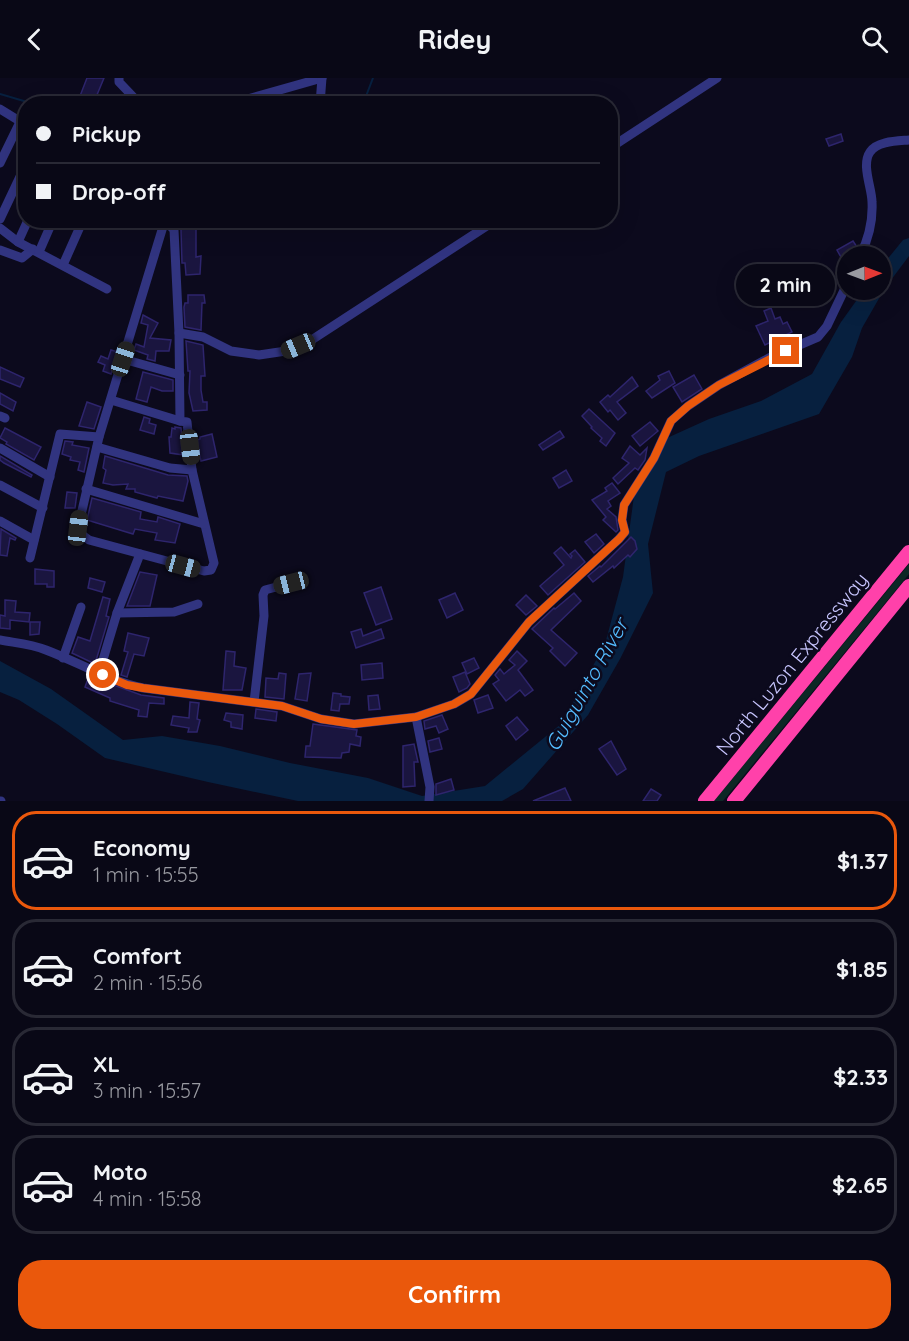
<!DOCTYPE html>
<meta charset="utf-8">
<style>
body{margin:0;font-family:Quicksand,sans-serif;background:#171623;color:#f1f3f6;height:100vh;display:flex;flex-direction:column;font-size:22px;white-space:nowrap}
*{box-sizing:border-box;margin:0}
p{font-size:20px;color:#999aa1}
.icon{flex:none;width:33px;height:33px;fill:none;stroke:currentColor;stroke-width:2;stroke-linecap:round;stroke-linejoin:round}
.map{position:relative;height:723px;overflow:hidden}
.panel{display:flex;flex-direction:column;background:#090816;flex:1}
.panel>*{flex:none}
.guide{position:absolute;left:18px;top:18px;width:600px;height:132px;border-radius:24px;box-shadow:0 6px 24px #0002,0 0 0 2px #292935;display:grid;align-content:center;height:132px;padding:0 18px;background:#090816}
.needle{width:39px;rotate:89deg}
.controls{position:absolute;left:837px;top:168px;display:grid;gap:12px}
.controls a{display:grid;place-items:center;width:54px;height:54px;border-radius:50%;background:#090816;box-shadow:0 6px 24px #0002,0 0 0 2px #292935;font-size:30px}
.end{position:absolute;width:27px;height:27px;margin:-14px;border:8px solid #ea580c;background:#fff;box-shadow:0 0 0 3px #fff}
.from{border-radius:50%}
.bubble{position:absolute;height:42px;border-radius:21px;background:#090816;box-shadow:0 6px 24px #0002,0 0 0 2px #292935;font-size:20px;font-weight:700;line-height:42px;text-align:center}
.car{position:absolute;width:18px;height:36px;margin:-18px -9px;border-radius:8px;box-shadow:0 0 4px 2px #0007;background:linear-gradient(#222 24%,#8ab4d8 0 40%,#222 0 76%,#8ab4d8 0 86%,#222 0)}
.guide b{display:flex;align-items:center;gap:21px;height:57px;font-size:22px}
.guide b+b{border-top:2px solid #292935}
.guide i{width:15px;height:15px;background:#f1f3f6}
ul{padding:10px 0 0;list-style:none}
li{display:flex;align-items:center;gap:18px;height:99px;margin:0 12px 9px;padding:0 6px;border:3px solid #292935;border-radius:24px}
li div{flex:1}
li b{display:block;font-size:22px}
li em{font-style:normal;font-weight:700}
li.on{border-color:#ea580c}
li>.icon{width:54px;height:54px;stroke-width:1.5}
.cta{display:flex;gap:12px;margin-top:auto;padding:12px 18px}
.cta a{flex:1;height:69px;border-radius:24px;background:#ea580c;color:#fff;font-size:24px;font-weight:700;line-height:69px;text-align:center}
header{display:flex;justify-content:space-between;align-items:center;height:78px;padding:0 18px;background:#090816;font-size:27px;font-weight:700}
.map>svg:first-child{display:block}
.green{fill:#0d2725}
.water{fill:#07203f}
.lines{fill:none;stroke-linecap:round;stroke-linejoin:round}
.stream{stroke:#07203f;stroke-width:2}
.building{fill:#1a153f;stroke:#2e256d;stroke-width:1.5}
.minor{stroke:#313480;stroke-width:9}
.highway{stroke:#ff41aa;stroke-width:14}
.route{stroke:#ea580c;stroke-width:8}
.labels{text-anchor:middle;stroke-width:5;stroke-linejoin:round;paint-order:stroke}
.street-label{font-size:20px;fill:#c8c6ff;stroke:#0c0a1d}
.water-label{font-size:21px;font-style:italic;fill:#54bcff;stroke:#0c0a1d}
</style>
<header><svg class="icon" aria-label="back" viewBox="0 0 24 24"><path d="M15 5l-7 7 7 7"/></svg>Ridey<svg class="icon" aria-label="search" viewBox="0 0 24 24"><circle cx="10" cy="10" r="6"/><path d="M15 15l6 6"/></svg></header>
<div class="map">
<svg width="909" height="723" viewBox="0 0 909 723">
<rect width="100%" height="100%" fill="#0c0a1d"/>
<polygon class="green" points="909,486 909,496 723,723 714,723"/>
<polygon class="water" points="909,160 909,178 885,210 862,250 852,279 819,336 699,378 666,394 648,466 653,515 620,581 588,637 523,711 502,723 298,723 208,704 105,680 57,646 19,622 0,614 0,583 51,611 123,662 162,658 220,668 290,685 368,700 422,718 485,708 561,646 605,566 623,499 634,418 656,365 709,341 761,323 812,296 841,244 864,212 880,212 881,189 903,162"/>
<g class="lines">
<g class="stream">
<polyline points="0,16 34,26"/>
<polyline points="363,26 373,0"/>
</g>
</g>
<g class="building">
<polygon points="87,0 104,0 94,24 80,18"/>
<polygon points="841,56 843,63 829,68 826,61"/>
<polygon points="178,146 196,146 196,179 201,178 200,196 186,197 185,185 182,185 181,152"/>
<polygon points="853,163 857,169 855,173 842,181 837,172"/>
<polygon points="188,217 204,217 205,225 202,225 201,252 185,249 184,229 185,225 188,225"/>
<polygon points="771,230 775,241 780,239 783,246 787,244 792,254 765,267 756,248 768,243 764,233"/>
<polygon points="143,237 158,245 150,260 171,262 169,273 156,273 155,283 147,281 148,277 134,272 136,266 144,269 148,247 141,245"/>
<polygon points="186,263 203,267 205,298 201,298 201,312 203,324 207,324 207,332 193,333 189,315 190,293 188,293"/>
<polygon points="111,272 118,274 111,296 103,293 105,287 98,284 101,278 108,281"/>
<polygon points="0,289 24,300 20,309 0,301"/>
<polygon points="669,293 675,305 652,320 646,313 660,302 658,298"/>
<polygon points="143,294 173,302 173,313 162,313 151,309 147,324 136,321"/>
<polygon points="694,297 702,311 682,324 673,309"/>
<polygon points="632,299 638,308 617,324 626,335 618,342 610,332 608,334 600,324 608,317 610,319"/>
<polygon points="0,315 16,324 13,333 0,326"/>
<polygon points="87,324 101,329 94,351 79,348"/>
<polygon points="589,331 615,355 606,368 600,363 602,360 591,350 592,349 582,338"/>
<polygon points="144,339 150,341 149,345 156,347 154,356 140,352"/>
<polygon points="650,344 658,353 640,368 632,358"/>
<polygon points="175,349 181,350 184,377 170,375 169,359 171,359 172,350 175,351"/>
<polygon points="5,350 41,369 34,382 6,366 7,364 0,360"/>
<polygon points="560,353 564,359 543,372 539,367"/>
<polygon points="212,356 217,379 201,383 196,362 200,361 200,359"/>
<polygon points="65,363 73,364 72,367 89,370 84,394 78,392 80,384 70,382 71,379 62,376"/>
<polygon points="630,368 640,377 647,370 645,382 638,392 635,390 618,406 613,400 629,385 622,380"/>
<polygon points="0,378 32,397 31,399 4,385 0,382"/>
<polygon points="105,378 168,397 187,398 188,403 183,423 158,418 157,420 135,414 135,411 126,411 128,406 113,407 103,405 106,392 103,390"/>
<polygon points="566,392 572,403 559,410 553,400"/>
<polygon points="612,405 620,415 608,423 611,428 607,431 616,439 618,452 616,454 603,442 606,439 592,422 607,413 605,410"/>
<polygon points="67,414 77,415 75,430 65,430"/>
<polygon points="92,420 141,434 140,441 157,444 158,439 180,446 175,465 155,462 157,455 135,451 133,456 87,442"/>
<polygon points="1,451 16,460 15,462 10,460 7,478 0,477"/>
<polygon points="596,456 604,466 594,475 585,464"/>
<polygon points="631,459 635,463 637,471 630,479 628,477 614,490 613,488 593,504 588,498 600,488 601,489"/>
<polygon points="561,469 571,480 572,478 570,476 575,472 585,484 548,517 540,508 564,487 554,475"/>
<polygon points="35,491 54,493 54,509 47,509 47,506 35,506"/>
<polygon points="140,494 157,497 150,528 127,528"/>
<polygon points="90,500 105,504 102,514 88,510"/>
<polygon points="381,509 392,541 376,547 364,515"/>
<polygon points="455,515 463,532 447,540 439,522"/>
<polygon points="574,515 581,523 551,552 577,575 565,588 550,573 553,570 532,551 554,530 555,531"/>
<polygon points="526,517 537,528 526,537 516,527"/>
<polygon points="103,519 110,521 106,538 109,539 95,586 72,575 78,559 90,563"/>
<polygon points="5,522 16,523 15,534 30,535 29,544 10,542 10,551 0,550 0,537 5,538"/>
<polygon points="30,544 40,544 39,556 30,557"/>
<polygon points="361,551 363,558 381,551 384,560 356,570 351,554"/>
<polygon points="128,555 149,560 144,578 134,576 127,599 121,597 128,574 124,573"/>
<polygon points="226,573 235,574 234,588 246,590 242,612 223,612"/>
<polygon points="517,573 527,583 518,592 533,612 525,618 520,612 506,623 493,606 499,602 495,597 500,591 504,596 515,587 509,582"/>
<polygon points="474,580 479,590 467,596 462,585"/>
<polygon points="382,585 383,600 362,602 361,587"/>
<polygon points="465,594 470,606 467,610 459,614 453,599"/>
<polygon points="279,595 286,596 284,621 265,619 266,600 278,601"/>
<polygon points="311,595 307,623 295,621 299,596"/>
<polygon points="89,598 141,617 164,620 164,626 149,625 147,639 138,638 139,632 110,623 110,620 85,609"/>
<polygon points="333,615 341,616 341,618 350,619 349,626 340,626 339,633 331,632"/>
<polygon points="378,617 380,631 369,632 368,618"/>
<polygon points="488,617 493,630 478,635 474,622"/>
<polygon points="190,624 199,625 197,641 200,642 197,654 188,654 189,650 171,647 173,638 189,640"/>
<polygon points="256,631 277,634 276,643 255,640"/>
<polygon points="226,635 243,637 242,651 231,649 231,644 224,642"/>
<polygon points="442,637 448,651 439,655 436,648 425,651 424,643"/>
<polygon points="517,639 528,652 516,662 506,648"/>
<polygon points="313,646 357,652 356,658 361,659 360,668 350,666 349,674 342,675 341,680 305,679 306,668 310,668"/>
<polygon points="439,660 442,671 430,674 428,663"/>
<polygon points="611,663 626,691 617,697 599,671"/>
<polygon points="414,666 418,684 414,684 415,708 403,709 403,668"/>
<polygon points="451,701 454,712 436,717 436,706"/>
<polygon points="565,710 571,723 533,723"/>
<polygon points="651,711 661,717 657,723 643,723"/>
</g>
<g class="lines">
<g class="minor">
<polyline points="119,0 119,4 140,26"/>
<polyline points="230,26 322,0"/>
<polyline points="320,26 322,0"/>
<polyline points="0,31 26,47"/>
<polyline points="610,70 717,0"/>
<polyline points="0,85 20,44"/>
<polyline points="0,141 26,86"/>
<polyline points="165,142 99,359 78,450 81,456 89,462 204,493 211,492 214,485 192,392 187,344 180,343 179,255 174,152 165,142"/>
<polyline points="0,150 18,164 107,211"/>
<polyline points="18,164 28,142"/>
<polyline points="0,172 22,180 33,171"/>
<polyline points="39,174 53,142"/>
<path d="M860,178C868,162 873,143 872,124C872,110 861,87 870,74C877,63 898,63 909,62"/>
<polyline points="63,187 83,142"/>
<polyline points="179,255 203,259 231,273 259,277 286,273 310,263 496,142"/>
<polyline points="123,281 180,297"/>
<polyline points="111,322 180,343"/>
<polyline points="0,338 5,340"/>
<polyline points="97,369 170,390 192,392"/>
<polyline points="0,370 50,399"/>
<polyline points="0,407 43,430"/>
<polyline points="86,411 204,446"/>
<polyline points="0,443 34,462"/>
<polyline points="30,480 60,356 99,359"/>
<polyline points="117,535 174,534 198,526"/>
<path d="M0,562C16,565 31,566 46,572C78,584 109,603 143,610L282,628L321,641L354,646L416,639L430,709L429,723"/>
<polyline points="63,580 81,529"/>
<polyline points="99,595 117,535 140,476"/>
<polyline points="254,624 264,538 263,517 265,512 291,505"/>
<polyline points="416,639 454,626 471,616 529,544 619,461 625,454 622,442 624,427 654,380 671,343 688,328 719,307 769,280 818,259 827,248 848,204"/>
<polyline points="0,723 1,723"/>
</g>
<g class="highway">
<polyline points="705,723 909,474"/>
<polyline points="734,723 909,508"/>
</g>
</g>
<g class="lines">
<polyline class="route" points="103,597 127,607 143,610 282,628 321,641 354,646 416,639 454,626 471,616 529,544 619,461 625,454 622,442 624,427 654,380 671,343 688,328 719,307 786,273"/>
</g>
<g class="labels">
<g class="street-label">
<text transform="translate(792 586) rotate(-51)" y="7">North Luzon Expressway</text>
</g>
<g class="water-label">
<text transform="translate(587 607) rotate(-61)" y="7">Guiguinto River</text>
</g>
</g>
</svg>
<div class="controls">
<a><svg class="needle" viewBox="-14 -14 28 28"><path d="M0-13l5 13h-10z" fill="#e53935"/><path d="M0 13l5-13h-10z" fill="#999aa1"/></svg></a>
</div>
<i class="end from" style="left:103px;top:597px"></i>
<i class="end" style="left:786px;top:273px"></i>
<div class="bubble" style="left:736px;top:186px;width:99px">2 min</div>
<i class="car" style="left:298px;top:268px;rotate:247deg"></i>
<i class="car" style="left:123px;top:281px;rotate:18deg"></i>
<i class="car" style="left:190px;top:369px;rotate:173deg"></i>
<i class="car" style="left:78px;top:450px;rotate:7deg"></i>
<i class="car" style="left:183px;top:488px;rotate:105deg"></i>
<i class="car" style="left:291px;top:505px;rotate:256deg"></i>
<div class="guide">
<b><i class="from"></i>Pickup</b>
<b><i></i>Drop-off</b>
</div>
</div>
<section class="panel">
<ul>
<li class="on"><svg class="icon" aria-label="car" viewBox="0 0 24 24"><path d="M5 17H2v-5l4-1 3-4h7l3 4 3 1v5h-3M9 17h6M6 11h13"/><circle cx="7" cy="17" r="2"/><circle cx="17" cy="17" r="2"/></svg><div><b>Economy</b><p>1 min · 15:55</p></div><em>$1.37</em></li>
<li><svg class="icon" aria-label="car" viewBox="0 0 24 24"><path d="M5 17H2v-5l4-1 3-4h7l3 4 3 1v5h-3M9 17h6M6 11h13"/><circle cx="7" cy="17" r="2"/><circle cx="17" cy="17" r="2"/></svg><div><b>Comfort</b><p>2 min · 15:56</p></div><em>$1.85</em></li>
<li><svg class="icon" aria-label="car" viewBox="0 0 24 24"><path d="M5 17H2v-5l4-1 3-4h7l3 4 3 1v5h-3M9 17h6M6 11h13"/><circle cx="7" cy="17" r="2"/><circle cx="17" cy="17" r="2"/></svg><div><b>XL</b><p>3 min · 15:57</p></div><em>$2.33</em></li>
<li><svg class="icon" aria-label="car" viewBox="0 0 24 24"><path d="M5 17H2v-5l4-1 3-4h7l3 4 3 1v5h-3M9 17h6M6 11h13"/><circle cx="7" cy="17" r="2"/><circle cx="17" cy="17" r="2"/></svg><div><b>Moto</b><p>4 min · 15:58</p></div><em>$2.65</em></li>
</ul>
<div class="cta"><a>Confirm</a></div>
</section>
